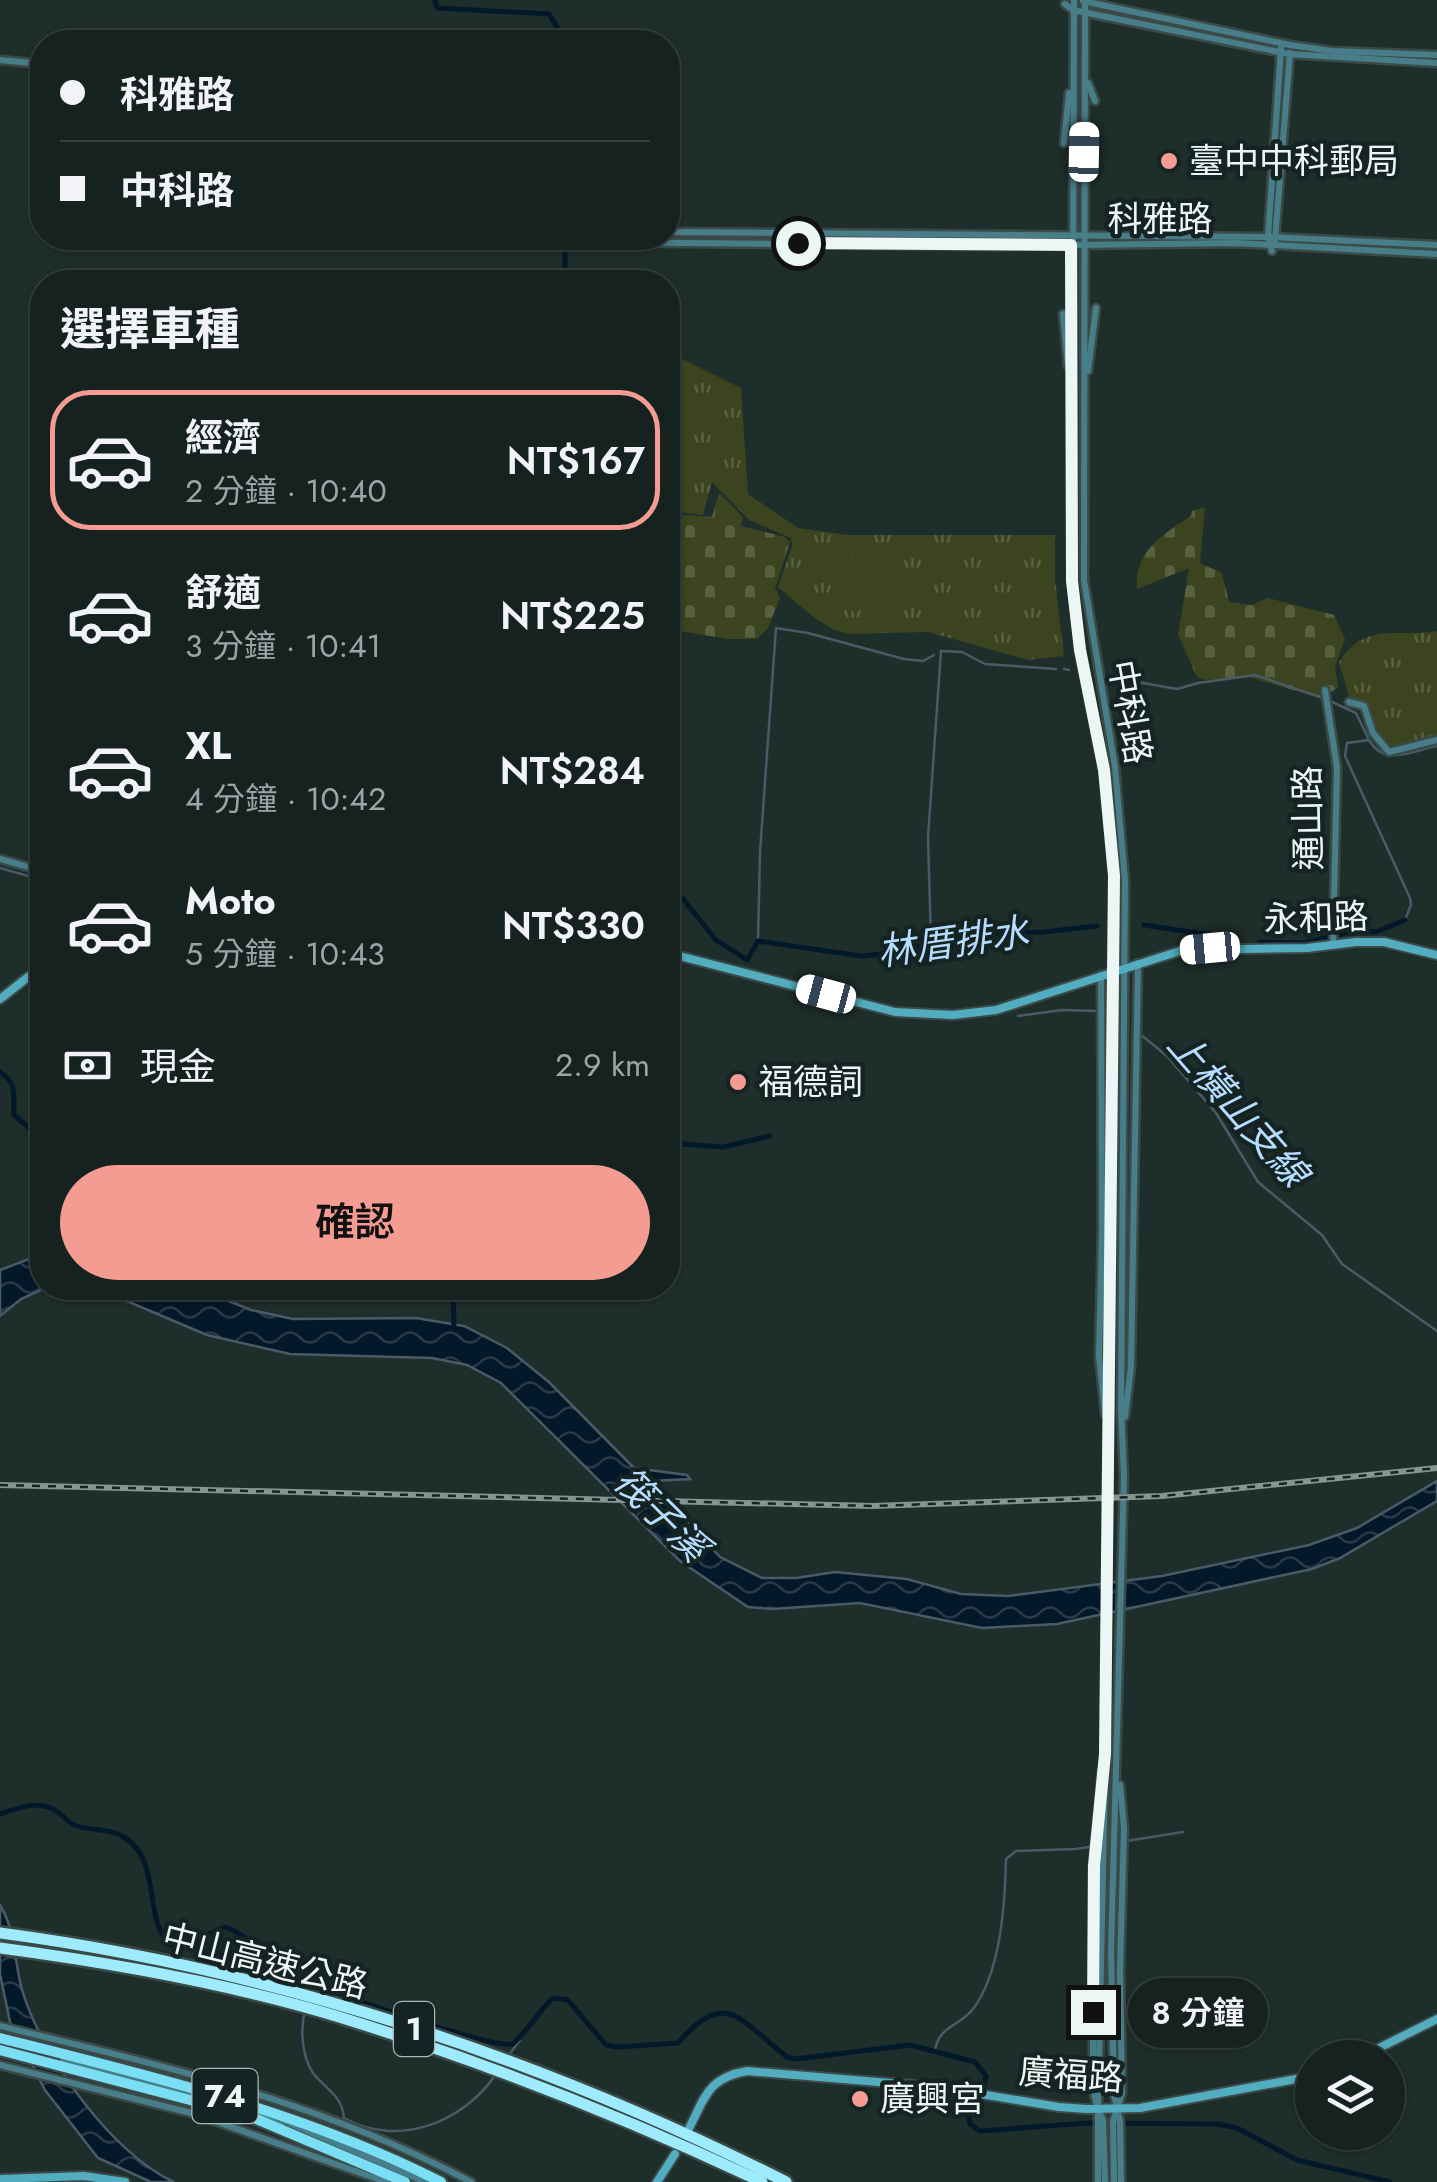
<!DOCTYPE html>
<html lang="zh-TW">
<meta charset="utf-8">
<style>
body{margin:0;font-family:Jost,"Noto Sans TC",sans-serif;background:#1f2a29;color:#f1f3f6;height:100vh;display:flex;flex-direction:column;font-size:38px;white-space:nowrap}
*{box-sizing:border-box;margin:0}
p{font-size:32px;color:#9ea4a5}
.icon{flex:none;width:55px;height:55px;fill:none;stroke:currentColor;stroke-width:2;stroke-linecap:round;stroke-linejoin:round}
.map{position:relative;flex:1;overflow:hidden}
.side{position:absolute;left:30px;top:270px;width:650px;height:1030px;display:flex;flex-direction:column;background:#162220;border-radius:40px;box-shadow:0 2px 8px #0004,0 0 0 2px #353f3e}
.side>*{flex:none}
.top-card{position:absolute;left:30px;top:30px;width:650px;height:220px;border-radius:40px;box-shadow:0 2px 8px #0004,0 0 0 2px #353f3e;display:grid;align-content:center;height:220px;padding:0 30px;background:#162220}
.controls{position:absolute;left:1295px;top:2040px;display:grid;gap:20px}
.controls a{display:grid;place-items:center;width:110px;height:110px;border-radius:50%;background:#162220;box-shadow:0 2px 8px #0004,0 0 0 2px #353f3e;font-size:50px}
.end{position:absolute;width:45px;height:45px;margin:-22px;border:12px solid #ecf6f4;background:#111;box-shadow:0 0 0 5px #111}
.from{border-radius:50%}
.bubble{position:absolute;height:70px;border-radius:35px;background:#162220;box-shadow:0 2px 8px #0004,0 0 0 2px #353f3e;font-size:32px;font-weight:600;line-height:70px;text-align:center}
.car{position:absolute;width:30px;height:60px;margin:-30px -15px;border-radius:12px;box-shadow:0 0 8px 2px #0007;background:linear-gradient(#fff 24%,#345 0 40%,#fff 0 76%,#345 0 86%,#fff 0)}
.top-card b{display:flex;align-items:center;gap:35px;height:95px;font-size:38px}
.top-card b+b{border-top:2px solid #353f3e}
.top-card i{width:25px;height:25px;background:#f1f3f6}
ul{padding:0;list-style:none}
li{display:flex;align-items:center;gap:30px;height:140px;margin:0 20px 15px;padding:0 10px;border:5px solid transparent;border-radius:40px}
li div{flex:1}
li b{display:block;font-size:38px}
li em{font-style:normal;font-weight:600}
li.on{border-color:#f59c92}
li>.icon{width:90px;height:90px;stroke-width:1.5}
h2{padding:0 30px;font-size:45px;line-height:120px}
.pay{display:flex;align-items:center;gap:25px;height:110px;padding:0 30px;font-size:38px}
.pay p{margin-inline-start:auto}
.cta{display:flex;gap:20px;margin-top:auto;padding:20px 30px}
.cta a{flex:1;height:115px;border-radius:60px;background:#f59c92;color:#111;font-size:40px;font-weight:600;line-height:115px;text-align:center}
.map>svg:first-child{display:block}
.grass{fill:url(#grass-tufts)}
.cemetery{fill:url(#cemetery-stones)}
.garden{fill:#3b441f}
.water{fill:url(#water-waves);stroke:#495b66;stroke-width:2.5}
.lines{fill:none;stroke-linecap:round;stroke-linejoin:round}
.stream{stroke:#495b66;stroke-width:2.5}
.canal{stroke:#031829;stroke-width:5}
.tertiary-casing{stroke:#3b4a47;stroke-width:11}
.secondary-casing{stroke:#3b4a47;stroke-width:12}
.trunk-casing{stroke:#3b4a47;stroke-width:15}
.motorway-casing{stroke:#3b4a47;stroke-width:16}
.tertiary{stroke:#487e8a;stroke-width:6}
.secondary{stroke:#52adc1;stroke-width:8}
.trunk{stroke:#7adef4;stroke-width:10}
.motorway{stroke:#9debfd;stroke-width:11}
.rail-casing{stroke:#879491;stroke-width:6}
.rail{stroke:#152422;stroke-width:2.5;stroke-dasharray:8;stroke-linecap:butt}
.route{stroke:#ecf6f4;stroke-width:12}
.poi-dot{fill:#f59c92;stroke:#152422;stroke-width:4}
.labels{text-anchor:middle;stroke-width:9;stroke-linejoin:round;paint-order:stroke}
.shield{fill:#152422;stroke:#acb7b5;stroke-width:2.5}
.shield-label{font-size:32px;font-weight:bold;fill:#ecf6f4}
.poi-label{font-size:35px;fill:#ecf6f4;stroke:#152422;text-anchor:start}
.street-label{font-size:35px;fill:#ecf6f4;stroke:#152422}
.water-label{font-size:38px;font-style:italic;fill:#b6ddff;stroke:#152422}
</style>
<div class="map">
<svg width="1437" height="2182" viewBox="0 0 1437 2182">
<defs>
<pattern id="grass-tufts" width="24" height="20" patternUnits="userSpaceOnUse" patternTransform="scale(2.5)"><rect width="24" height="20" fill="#3b441f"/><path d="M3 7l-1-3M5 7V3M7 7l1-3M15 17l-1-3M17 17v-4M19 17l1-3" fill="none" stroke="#586040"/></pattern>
<pattern id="cemetery-stones" width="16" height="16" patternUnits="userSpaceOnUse" patternTransform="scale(2.5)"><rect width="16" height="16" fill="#3b441f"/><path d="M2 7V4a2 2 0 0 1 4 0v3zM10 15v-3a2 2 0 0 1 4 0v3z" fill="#586040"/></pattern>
<pattern id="water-waves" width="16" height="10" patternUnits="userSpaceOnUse" patternTransform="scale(2.5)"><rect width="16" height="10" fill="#031829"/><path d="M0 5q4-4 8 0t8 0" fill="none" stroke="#283a49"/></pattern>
</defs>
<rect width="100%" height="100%" fill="#1e2e2b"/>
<g class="grass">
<polygon points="668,352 741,388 748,494 798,528 847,535 1055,535 1055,580 1064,656 1028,660 928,632 848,634 832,629 811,615 778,587 792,546 791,538 749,520 712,482 703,515 668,511"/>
<path d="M1437,631V738L1391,750C1371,732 1378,707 1350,700L1339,662C1365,621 1397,638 1437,631Z"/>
</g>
<g class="cemetery">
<polygon points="719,493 743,517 741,526 785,537 790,542 775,588 780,598 768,628 757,639 727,639 668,629 668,514 712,517"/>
<path d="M1205,507L1200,563L1222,573L1229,602L1252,605L1268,598L1334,615L1345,639L1335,667L1338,688L1320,698L1249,677L1206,680L1197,677L1178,635L1189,568L1137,589C1134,552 1162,535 1191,516L1192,511Z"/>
</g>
<polygon class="garden" points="852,558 880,565 897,587 859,611 853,612 823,572 834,563"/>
<g class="water">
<polygon points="42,1254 42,1288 45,1288 21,1299 0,1316 0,1270"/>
<polygon points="96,1288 196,1288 251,1310 293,1319 416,1318 464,1326 507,1348 550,1383 634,1468 687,1475 690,1479 649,1481 720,1557 762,1578 796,1578 835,1572 907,1579 961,1594 1008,1596 1162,1576 1309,1545 1357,1528 1437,1481 1437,1501 1340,1558 1312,1569 1057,1624 982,1628 860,1603 772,1609 748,1607 680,1561 501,1383 467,1365 432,1358 290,1354 207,1335"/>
<path d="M0,1905C18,1936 13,1961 23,1993C43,2057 112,2154 174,2182H151L98,2158L45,2090L10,2022L0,1974Z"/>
</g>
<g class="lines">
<g class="stream">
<polyline points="941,651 962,652 985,664 1056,669"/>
<polyline points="1064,669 1069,670"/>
<polyline points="1115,678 1177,689 1198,683 1255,675 1323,698"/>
<polyline points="1330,701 1356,713 1368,738"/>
<polyline points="0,868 42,880"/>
<path d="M1405,920L1411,905L1410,898L1345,756L1347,743L1369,740C1385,767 1411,751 1437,746"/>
<polyline points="758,941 760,852 776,628 808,633 904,659 923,661 934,655"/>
<polyline points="931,942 928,837 941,651"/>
<polyline points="1018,1016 1062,1010 1097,1011"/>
<polyline points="1140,1034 1167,1056 1216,1113 1258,1182 1322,1235 1342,1264 1437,1331"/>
<polyline points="310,1993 312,1985"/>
<path d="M305,2010C300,2029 302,2057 313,2073C326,2090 342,2095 344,2118C398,2148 463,2123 496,2074"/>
<path d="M935,2053C936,2027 960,2026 973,2009C1001,1972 1005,1903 1006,1859L1016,1851L1076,1849L1183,1832"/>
<polyline points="509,2055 520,2040"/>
</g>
<g class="canal">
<polyline points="435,0 437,8 549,14 566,42"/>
<polyline points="565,281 565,238"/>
<polyline points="668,890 683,899 716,940 747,960 758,941 861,956 903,952 947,935 1043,932 1097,926"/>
<polyline points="1144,925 1210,935"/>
<polyline points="1260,942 1304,943 1357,930 1376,932 1405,920"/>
<path d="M0,1072C18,1084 13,1095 14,1115L42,1139"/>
<polyline points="668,1143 723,1147 770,1136"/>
<polyline points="453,1288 454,1329"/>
<path d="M0,1814C19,1807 42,1799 59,1813C66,1818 69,1824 77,1826C92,1831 108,1828 122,1836C164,1859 141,1919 171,1945H183L225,1927C253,1937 265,1960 288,1977C322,1988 490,2049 512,2044C519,2042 543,2006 553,1998L568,2000L606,2045L617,2047L678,2043C727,1986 741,2022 787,2057L796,2059L910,2045L975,2062L986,2076L984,2085"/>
<polyline points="982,2094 981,2104 968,2112 970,2124 980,2131 1088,2123 1218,2124 1237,2128 1297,2160 1390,2182"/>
</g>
<defs>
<g id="tertiary">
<polyline points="1074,0 1072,581 1082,659 1104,770 1115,876 1105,1774 1098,2109 1103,2120 1105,2182"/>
<polyline points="1085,0 1084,580 1115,767 1125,880 1121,1408 1124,1476 1111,1951 1114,2094 1120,2122 1121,2182"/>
<polyline points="1083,1 1290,45 1332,51 1437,55"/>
<polyline points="1065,4 1073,10 1289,54 1437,63"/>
<polyline points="0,60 42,64"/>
<polyline points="1088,83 1095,101"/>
<polyline points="1064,143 1069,93"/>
<polyline points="668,232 1268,237 1437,245"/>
<polyline points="1275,240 1290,53"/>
<polyline points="583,242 997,246 1236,243 1437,254"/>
<polyline points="1272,251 1268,237 1281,48"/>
<polyline points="1063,314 1068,366"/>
<polyline points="1088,371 1096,308"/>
<polyline points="1325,690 1337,768 1333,945"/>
<polyline points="1349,702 1364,706 1373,733 1389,752 1437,740"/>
<polyline points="0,859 42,871"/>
<polyline points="1101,975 1102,1229 1099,1356 1105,1414"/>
<polyline points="1125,1417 1131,1367 1138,963"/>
<path d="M0,2026C161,2065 324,2103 471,2182"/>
<polyline points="63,2061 219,2101 281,2124"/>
<polyline points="0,2065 195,2114 386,2182"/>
<polyline points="284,2121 425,2182"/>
<polyline points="1098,2182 1098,2109 1093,2090 1093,1866 1102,1770"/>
<polyline points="1114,2182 1113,2122 1122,2093 1120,1970 1124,1828 1120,1785"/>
</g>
<g id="secondary">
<polyline points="668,953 895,1012 953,1015 996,1010 1183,950 1307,948 1356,942 1384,942 1437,955"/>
<polyline points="0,999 42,966"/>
<polyline points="1359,2058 1437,2019"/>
<path d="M687,2132C705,2099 706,2078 747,2071L938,2087L1059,2107L1086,2109L1140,2108L1312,2076"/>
<polyline points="0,2179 84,2176 125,2182"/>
<polyline points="657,2182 675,2154"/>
</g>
<g id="trunk">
<path d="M0,2038C151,2076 301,2111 441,2182"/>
<polyline points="0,2050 247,2115 405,2182"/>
</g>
<g id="motorway">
<path d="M0,1933C273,1969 541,2058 786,2182"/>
<path d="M0,1948C113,1963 227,1983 336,2016C482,2061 625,2117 762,2182"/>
</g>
</defs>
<use href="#tertiary" class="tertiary-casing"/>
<use href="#secondary" class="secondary-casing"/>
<use href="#trunk" class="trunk-casing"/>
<use href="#motorway" class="motorway-casing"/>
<use href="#tertiary" class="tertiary"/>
<use href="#secondary" class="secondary"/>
<use href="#trunk" class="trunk"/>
<use href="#motorway" class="motorway"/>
<defs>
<polyline id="rail" points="0,1485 872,1506 1162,1496 1437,1468"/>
</defs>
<use href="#rail" class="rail-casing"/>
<use href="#rail" class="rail"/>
</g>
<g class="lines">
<polyline class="route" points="798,243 1071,245 1072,581 1080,650 1104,770 1114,876 1105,1754 1094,1866 1093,2012"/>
</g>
<g class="poi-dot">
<circle cx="1169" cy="161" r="10"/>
<circle cx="738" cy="1082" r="10"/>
<circle cx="860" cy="2099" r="10"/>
</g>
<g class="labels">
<g class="shield">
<rect x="394" y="2002" width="40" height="54" rx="8"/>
<rect x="192.5" y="2069" width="65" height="54" rx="8"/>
</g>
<g class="shield-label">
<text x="414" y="2040">1</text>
<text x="225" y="2107">74</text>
</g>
<g class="poi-label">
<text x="1189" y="173">臺中中科郵局</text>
<text x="758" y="1094">福德詞</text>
<text x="880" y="2111">廣興宮</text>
</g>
<g class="street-label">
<text x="1160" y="231">科雅路</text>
<text transform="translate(1130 712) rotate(80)" y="12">中科路</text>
<text transform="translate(1308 818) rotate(-91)" y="12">通山路</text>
<text transform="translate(1316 918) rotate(-2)" y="12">永和路</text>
<text transform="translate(265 1961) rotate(14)" y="12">中山高速公路</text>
<text transform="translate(1071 2075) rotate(4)" y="12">廣福路</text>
</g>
<g class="water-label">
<text transform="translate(953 942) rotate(-8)" y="13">林厝排水</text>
<text transform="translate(1238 1109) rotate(49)" y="13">上橫山支線</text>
<text transform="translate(661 1514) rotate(45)" y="13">筏子溪</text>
</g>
</g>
</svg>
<div class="controls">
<a><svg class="icon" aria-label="layers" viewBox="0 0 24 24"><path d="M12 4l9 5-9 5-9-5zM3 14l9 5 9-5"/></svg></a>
</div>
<i class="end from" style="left:798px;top:243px"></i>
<i class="end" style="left:1093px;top:2012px"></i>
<div class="bubble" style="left:1128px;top:1978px;width:140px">8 分鐘</div>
<i class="car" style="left:1084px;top:152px;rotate:1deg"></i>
<i class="car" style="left:1210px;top:948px;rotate:265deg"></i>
<i class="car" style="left:826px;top:994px;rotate:285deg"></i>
<div class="top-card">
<b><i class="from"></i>科雅路</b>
<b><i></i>中科路</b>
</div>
<section class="side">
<h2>選擇車種</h2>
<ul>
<li class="on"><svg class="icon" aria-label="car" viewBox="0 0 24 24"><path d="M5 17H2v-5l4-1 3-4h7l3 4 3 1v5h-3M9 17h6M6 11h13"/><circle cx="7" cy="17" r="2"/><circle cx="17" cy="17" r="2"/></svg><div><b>經濟</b><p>2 分鐘 · 10:40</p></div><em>NT$167</em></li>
<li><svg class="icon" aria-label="car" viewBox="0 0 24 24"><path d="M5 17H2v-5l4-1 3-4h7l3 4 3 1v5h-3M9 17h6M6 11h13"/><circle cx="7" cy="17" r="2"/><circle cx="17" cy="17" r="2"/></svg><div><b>舒適</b><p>3 分鐘 · 10:41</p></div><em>NT$225</em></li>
<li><svg class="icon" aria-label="car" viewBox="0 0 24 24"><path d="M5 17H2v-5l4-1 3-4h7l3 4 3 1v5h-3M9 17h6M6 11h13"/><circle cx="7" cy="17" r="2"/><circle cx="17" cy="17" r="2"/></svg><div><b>XL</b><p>4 分鐘 · 10:42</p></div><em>NT$284</em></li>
<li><svg class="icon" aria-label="car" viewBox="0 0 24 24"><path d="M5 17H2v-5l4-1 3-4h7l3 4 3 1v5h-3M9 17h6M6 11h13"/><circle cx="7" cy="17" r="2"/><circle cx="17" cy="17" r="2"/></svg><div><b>Moto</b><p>5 分鐘 · 10:43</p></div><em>NT$330</em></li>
</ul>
<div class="pay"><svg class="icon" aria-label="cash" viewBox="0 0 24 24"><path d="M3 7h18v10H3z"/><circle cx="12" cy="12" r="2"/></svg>現金<p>2.9 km</p></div>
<div class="cta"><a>確認</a></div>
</section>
</div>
